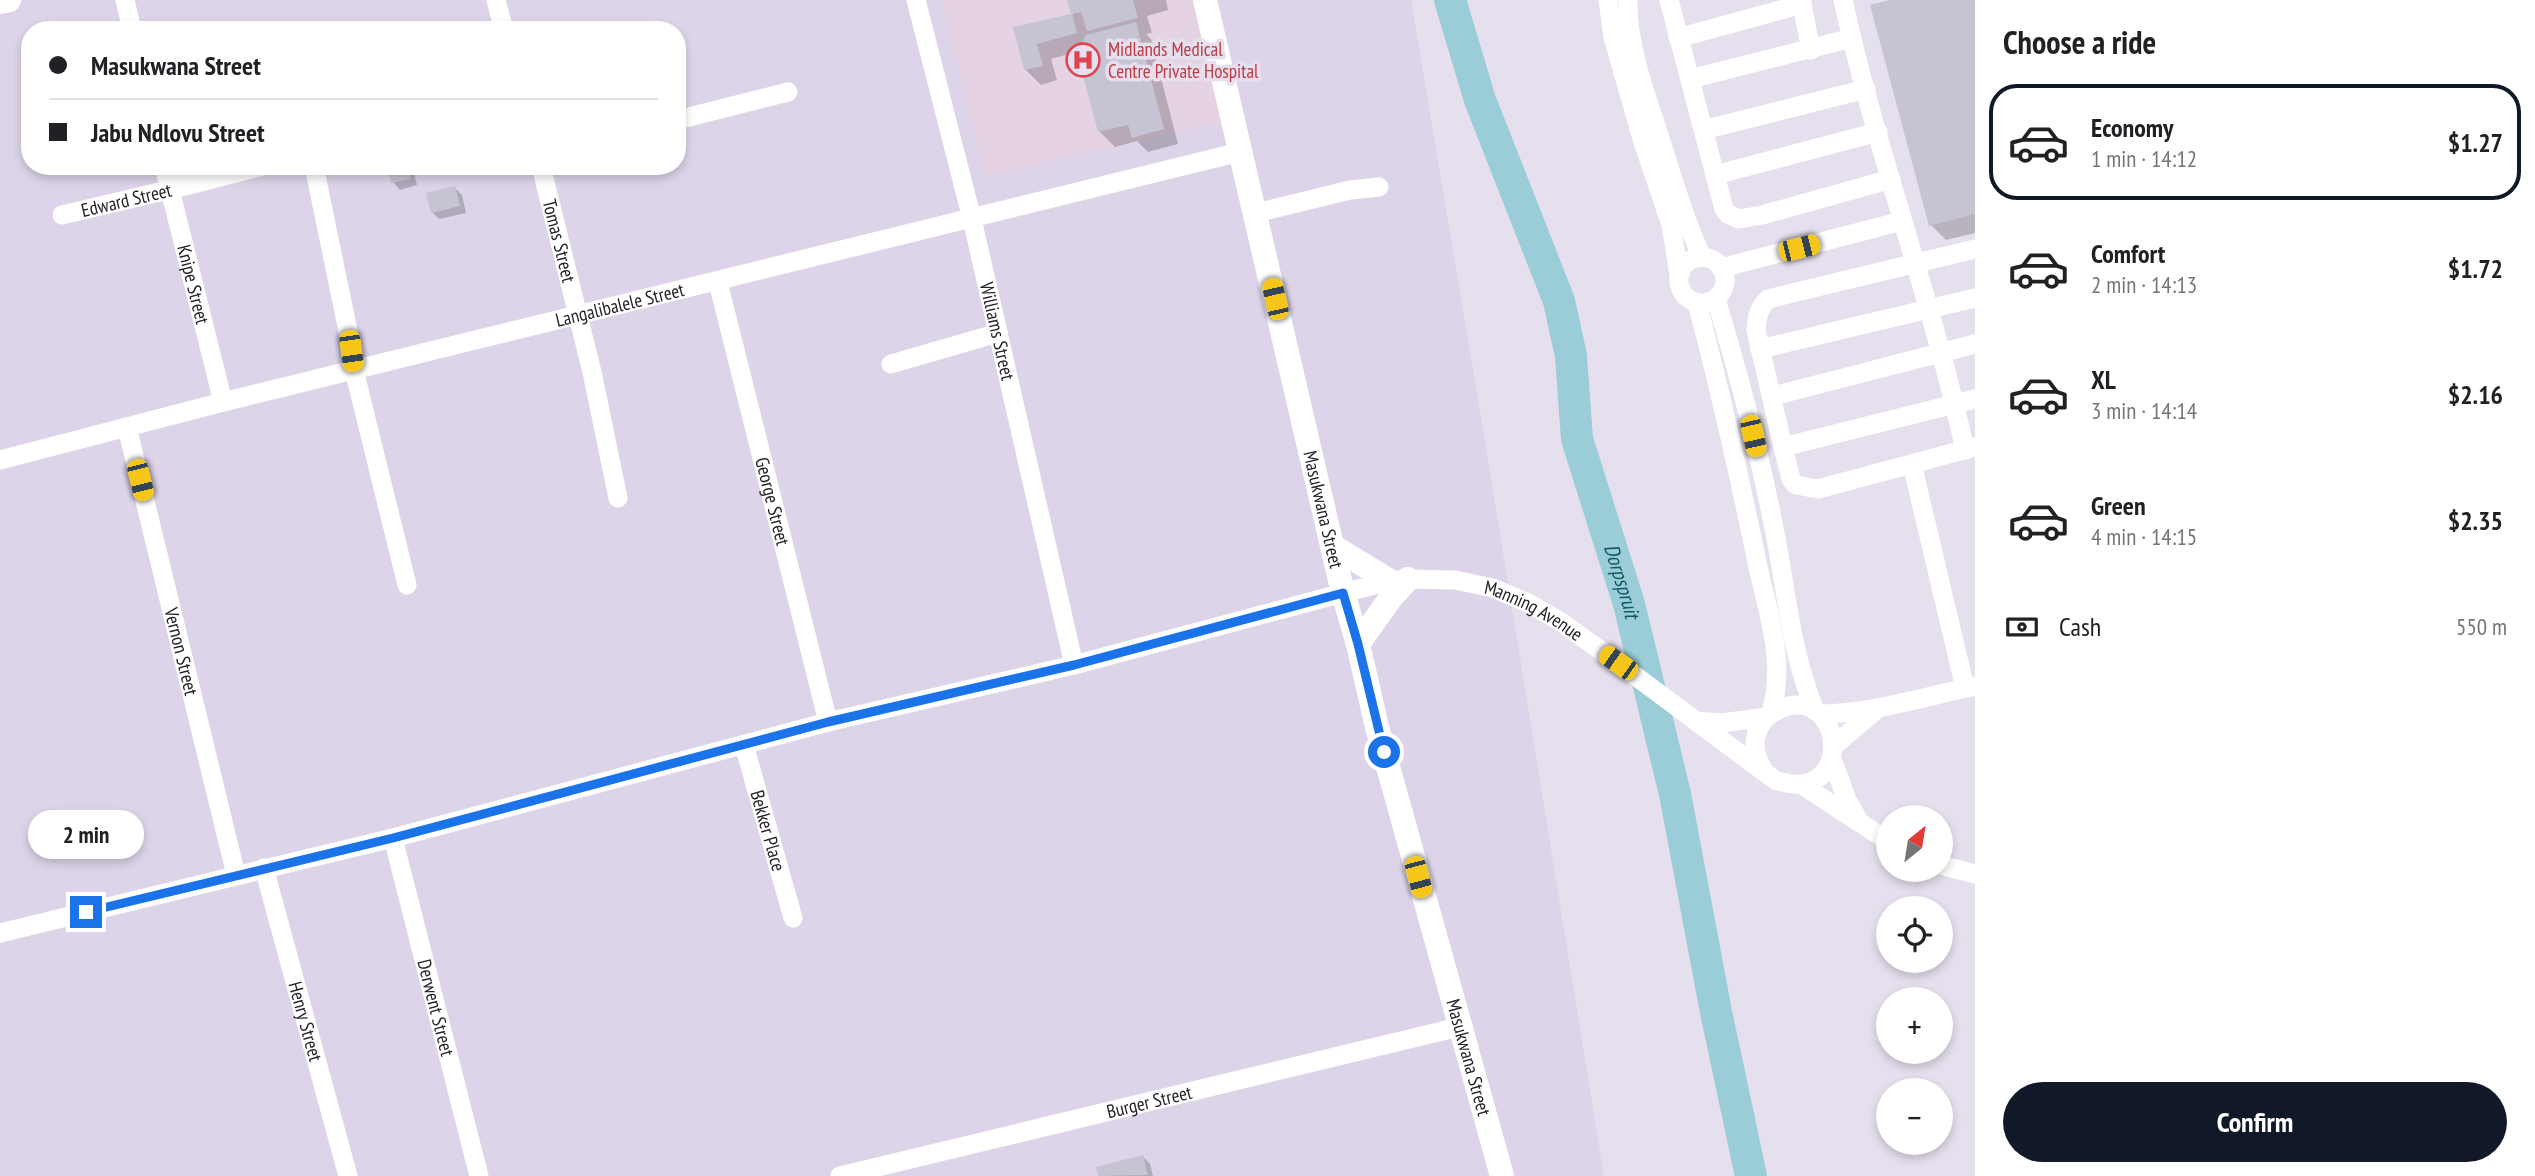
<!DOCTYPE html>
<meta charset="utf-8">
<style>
body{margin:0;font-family:"PT Sans Narrow",sans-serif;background:#f6f6f6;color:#202124;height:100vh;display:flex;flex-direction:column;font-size:26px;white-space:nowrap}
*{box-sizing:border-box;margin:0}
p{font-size:23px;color:#757577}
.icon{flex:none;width:38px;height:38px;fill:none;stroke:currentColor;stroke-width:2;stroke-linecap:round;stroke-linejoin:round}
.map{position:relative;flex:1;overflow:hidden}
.panel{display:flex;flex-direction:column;background:#fff;width:560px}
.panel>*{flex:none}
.guide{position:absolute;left:21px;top:21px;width:665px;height:154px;border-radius:28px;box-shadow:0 4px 10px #0003;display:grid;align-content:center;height:154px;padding:0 28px;background:#fff}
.needle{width:46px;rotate:30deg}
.tools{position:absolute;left:1876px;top:805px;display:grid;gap:14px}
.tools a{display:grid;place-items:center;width:77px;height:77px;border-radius:50%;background:#fff;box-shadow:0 4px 10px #0003;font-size:35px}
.end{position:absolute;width:32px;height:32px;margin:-16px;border:9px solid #1a73e8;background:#fff;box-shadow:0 0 0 4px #fff}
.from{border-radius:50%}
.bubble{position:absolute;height:49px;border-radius:24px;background:#fff;box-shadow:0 4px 10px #0003;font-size:23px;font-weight:600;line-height:49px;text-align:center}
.car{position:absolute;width:21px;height:42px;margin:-21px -10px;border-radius:9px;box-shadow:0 0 5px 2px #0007;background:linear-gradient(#f5c518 24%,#345 0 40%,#f5c518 0 76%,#345 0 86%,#f5c518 0)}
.guide b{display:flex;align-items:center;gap:24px;height:66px;font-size:26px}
.guide b+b{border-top:2px solid #e0e0e0}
.guide i{width:18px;height:18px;background:#202124}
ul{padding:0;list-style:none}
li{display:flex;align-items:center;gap:21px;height:116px;margin:0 14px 10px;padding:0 14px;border:4px solid transparent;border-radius:28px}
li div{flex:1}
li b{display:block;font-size:26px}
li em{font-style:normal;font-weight:600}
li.current{border-color:#111827}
li>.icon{width:63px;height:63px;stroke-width:1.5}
h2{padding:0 28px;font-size:32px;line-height:84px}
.pay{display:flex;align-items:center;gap:18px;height:77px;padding:0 28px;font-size:26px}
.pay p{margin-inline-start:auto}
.primary-button{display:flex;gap:14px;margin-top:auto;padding:14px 28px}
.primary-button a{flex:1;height:80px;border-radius:42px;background:#111827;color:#fff;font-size:28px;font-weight:600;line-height:80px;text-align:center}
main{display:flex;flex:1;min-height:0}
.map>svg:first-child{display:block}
.built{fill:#ddd4e9;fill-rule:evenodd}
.medical{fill:#e5d3e3}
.shadow{fill:#0003}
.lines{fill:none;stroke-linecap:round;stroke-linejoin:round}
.river{stroke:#9acdd7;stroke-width:32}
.building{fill:#c6c3d2}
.minor{stroke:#fff;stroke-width:19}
.major{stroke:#fff;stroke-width:24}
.route{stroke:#1a73e8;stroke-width:9}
.labels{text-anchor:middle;stroke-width:7;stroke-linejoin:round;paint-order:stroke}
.health-label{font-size:19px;fill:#be3a42;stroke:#e6e0ee;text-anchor:start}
.street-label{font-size:19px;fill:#242227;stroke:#e6e0ee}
.water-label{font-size:21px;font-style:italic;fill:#125863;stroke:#e6e0ee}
</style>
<main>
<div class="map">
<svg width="1975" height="1176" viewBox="0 0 1975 1176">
<rect width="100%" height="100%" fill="#e6e0ee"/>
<path class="built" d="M0,0H1411L1483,429L1604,1176H0ZM30,30H677V166H30Z"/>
<polygon class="medical" points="942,0 1193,0 1225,121 1089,151 985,177"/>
<g class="shadow">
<polygon points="1069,0 1166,0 1168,10 1147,16 1152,33 1146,34 1151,39 1178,144 1148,152 1137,141 1115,147 1099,131 1079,51 1051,59 1057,80 1041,85 1026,70 1015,29 1073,15"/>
<polygon points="1896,0 1975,0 1975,233 1946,240 1931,225"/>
<polygon points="388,166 412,166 417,185 400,190 393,182"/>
<polygon points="455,188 462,195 466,213 439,219 432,212"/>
<polygon points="1143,1157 1150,1164 1153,1176 1100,1176 1098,1168"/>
</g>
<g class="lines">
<path class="river" id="s1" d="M1450,0L1480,100L1559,301L1571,356L1577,439L1629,604L1675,794L1716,1012L1751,1176"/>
</g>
<g class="building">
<polygon points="1067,0 1133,0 1138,18 1087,31 1081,12 1072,14 1077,33 1037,44 1043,66 1024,70 1013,27 1071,14"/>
<polygon points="1890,0 1975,0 1975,214 1929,226 1870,5"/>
<polygon points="1136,22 1164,129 1132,138 1128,125 1098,132 1077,53 1086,35"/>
<polygon points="387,166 408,166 411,179 391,183"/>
<polygon points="455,186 460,206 431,213 426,193"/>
<polygon points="1143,1155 1148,1175 1098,1176 1096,1167"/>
</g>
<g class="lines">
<g class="minor">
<polyline points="125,0 132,30"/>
<polyline points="496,0 504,30"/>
<path id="s2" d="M916,0L972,219L1074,665"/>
<polyline points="1608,0 1613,37 1642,139 1671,225 1679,274"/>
<path d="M1628,0C1627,46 1645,92 1659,135C1672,176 1684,218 1702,257"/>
<polyline points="1669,0 1724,209 1728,214 1739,219 1762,215 1891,179"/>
<polyline points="1801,0 1811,50"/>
<path d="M1843,0C1876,152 1932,298 1965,450"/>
<polyline points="1678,38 1802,4"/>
<polyline points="1690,79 1852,38"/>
<polyline points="677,120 788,92"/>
<polyline points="1703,130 1866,89"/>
<path id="s3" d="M164,166L223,402"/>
<polyline points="183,166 189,185 262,166"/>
<polyline points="314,166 348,331 354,370 407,585"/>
<path id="s4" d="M541,166L592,372L618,498"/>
<polyline points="1715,175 1878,132"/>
<polyline points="1256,213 1350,190 1379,187"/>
<path id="s5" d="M62,215L189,185"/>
<path d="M1975,249L1768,299C1758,309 1757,317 1756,330L1783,447L1791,479L1796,485L1818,489L1975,447"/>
<circle cx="1702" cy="280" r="23"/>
<polyline points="1721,268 1902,221"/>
<path id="s6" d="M718,282L828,722"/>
<path d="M1716,299C1738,372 1758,447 1773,523C1786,586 1790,650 1815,711"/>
<path d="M1697,303C1720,389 1739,475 1757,562C1768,615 1786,659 1771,714"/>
<polyline points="1760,349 1975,298"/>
<polyline points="891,364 998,333"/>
<polyline points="1773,396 1975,344"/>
<path id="s7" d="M127,427L236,875"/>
<polyline points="1783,447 1975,399"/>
<path id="s8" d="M0,460L223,402L1240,152"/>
<polyline points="1912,464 1965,688"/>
<path d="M1821,714C1873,713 1924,697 1975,686"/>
<polyline points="1695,721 1722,723 1767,717"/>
<path id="s9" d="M744,745L793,918"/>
<polyline points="1834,746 1878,708"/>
<polyline points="1832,759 1847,800 1859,821"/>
<polyline points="1802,785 1888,841"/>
<path id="s10" d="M393,838L479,1176"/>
<polyline points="1941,865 1975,874"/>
<path id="s11" d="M264,868L348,1176"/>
<path id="s12" d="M0,933L393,838L828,722L1074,665L1343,593L1390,581L1408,579L1455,580L1493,588L1528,603L1561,622L1618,663L1775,780C1857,808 1845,681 1780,709C1768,714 1759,723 1756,736C1753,749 1757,760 1764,771"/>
<path id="s13" d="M840,1176L1459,1027"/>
</g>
<g class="major">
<path id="s14" d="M1205,0L1343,593L1358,644L1377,727L1502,1176"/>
<polyline points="0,2 9,0"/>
<polyline points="1334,547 1390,581"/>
<polyline points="1358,644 1390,599 1408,579"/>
</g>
</g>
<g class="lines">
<polyline class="route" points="86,912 393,838 828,722 1074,665 1343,593 1358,644 1384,752"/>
</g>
<defs>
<symbol id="hospital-ring" viewBox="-11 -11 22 22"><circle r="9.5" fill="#e6e0ee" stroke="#e0444e" stroke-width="1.5"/><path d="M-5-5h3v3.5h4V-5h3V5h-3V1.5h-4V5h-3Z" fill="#e0444e"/></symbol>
</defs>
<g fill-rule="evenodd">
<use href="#hospital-ring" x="1064" y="41" width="38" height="38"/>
</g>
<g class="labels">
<g class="health-label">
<text x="1108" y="56">Midlands Medical<tspan x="1108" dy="22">Centre Private Hospital</tspan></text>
</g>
<g class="street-label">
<text dy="7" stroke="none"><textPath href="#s5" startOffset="66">Edward Street</textPath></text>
<text dy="7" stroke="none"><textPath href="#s4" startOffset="77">Tomas Street</textPath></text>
<text dy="7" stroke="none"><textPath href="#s3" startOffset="122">Knipe Street</textPath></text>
<text dy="7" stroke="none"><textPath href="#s8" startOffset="639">Langalibalele Street</textPath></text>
<text dy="7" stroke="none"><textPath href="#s2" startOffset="341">Williams Street</textPath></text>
<text dy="7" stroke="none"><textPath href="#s6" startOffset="226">George Street</textPath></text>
<text dy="7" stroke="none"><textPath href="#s14" startOffset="523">Masukwana Street</textPath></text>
<text dy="7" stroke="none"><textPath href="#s12" startOffset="1584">Manning Avenue</textPath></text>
<text dy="7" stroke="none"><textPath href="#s7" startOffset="231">Vernon Street</textPath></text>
<text dy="7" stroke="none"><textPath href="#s9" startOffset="89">Bekker Place</textPath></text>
<text dy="7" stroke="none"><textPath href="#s10" startOffset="175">Derwent Street</textPath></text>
<text dy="7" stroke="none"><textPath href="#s11" startOffset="159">Henry Street</textPath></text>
<text dy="7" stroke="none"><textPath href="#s14" startOffset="1090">Masukwana Street</textPath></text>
<text dy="7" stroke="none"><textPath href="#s13" startOffset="318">Burger Street</textPath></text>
</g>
<g class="water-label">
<text dy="7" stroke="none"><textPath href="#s1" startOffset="609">Dorpspruit</textPath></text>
</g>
</g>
</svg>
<div class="tools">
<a><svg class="needle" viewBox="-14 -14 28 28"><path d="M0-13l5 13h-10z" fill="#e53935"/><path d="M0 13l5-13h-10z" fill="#757577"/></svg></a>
<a><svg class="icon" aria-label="locate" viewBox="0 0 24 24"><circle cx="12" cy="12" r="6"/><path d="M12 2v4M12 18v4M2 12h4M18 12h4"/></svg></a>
<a>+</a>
<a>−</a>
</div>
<i class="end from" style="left:1384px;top:752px"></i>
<i class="end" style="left:86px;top:912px"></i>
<div class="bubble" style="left:28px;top:810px;width:116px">2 min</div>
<i class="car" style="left:1799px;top:248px;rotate:76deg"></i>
<i class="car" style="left:1275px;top:299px;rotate:347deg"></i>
<i class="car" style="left:351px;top:351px;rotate:172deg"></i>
<i class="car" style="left:1753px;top:436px;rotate:167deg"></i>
<i class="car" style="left:140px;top:480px;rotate:166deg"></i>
<i class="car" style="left:1618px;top:663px;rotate:305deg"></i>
<i class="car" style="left:1418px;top:877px;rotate:165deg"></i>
<div class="guide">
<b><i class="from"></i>Masukwana Street</b>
<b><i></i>Jabu Ndlovu Street</b>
</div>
</div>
<section class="panel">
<h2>Choose a ride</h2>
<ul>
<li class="current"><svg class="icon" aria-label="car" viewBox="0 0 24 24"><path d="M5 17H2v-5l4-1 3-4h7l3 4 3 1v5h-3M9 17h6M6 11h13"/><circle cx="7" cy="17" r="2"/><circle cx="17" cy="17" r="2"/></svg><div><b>Economy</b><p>1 min · 14:12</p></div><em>$1.27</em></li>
<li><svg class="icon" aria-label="car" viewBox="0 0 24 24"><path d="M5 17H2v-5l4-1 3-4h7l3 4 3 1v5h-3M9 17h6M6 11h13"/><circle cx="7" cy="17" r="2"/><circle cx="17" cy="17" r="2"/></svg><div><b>Comfort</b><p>2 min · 14:13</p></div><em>$1.72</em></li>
<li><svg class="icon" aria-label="car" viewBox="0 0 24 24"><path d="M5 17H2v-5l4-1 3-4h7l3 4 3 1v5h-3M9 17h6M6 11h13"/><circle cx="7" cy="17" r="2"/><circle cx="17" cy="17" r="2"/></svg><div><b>XL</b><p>3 min · 14:14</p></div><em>$2.16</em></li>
<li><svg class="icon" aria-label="car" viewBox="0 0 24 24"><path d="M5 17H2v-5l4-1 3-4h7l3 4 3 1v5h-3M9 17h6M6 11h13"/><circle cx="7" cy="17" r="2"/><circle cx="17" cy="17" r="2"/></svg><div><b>Green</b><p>4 min · 14:15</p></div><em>$2.35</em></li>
</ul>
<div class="pay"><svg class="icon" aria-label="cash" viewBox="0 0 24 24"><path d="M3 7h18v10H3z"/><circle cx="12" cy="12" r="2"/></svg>Cash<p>550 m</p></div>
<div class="primary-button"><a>Confirm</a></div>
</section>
</main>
